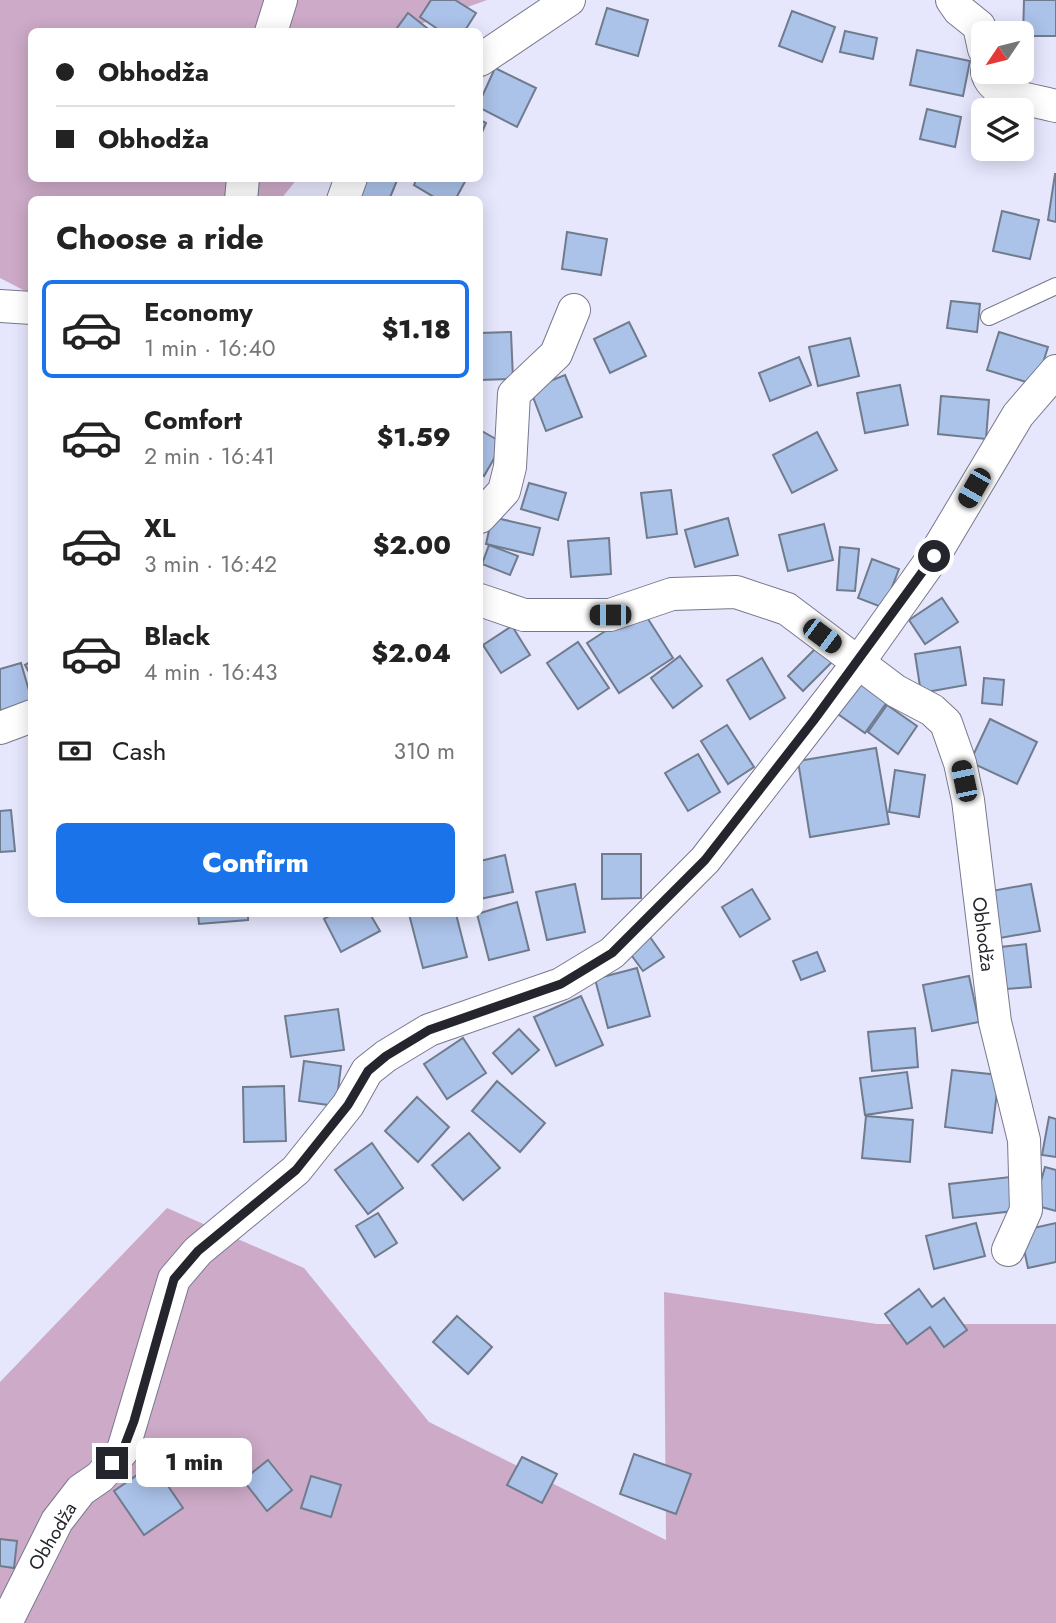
<!DOCTYPE html>
<meta charset="utf-8">
<style>
body{margin:0;font-family:Jost,sans-serif;background:#f6f6f6;color:#222;height:100vh;display:flex;flex-direction:column;font-size:26px;white-space:nowrap}
*{box-sizing:border-box;margin:0}
p{font-size:23px;color:#767676}
.icon{flex:none;width:38px;height:38px;fill:none;stroke:currentColor;stroke-width:2;stroke-linecap:round;stroke-linejoin:round}
.map{position:relative;flex:1;overflow:hidden}
.sheet{position:absolute;left:28px;top:196px;width:455px;height:721px;display:flex;flex-direction:column;background:#fff;border-radius:10px;box-shadow:0 4px 18px #0003}
.sheet>*{flex:none}
.top-card{position:absolute;left:28px;top:28px;width:455px;height:154px;border-radius:10px;box-shadow:0 4px 18px #0003;display:grid;align-content:center;height:154px;padding:0 28px;background:#fff}
.needle{width:46px;rotate:235deg}
.fabs{position:absolute;left:971px;top:21px;display:grid;gap:14px}
.fabs a{display:grid;place-items:center;width:63px;height:63px;border-radius:10px;background:#fff;box-shadow:0 4px 18px #0003;font-size:35px}
.end{position:absolute;width:32px;height:32px;margin:-16px;border:9px solid #25252d;background:#fff;box-shadow:0 0 0 4px #fff}
.from{border-radius:50%}
.bubble{position:absolute;height:49px;border-radius:10px;background:#fff;box-shadow:0 4px 18px #0003;font-size:23px;font-weight:800;line-height:49px;text-align:center}
.car{position:absolute;width:21px;height:42px;margin:-21px -10px;border-radius:9px;box-shadow:0 0 5px 2px #0007;background:linear-gradient(#222 24%,#8ab4d8 0 40%,#222 0 76%,#8ab4d8 0 86%,#222 0)}
.top-card b{display:flex;align-items:center;gap:24px;height:66px;font-size:26px}
.top-card b+b{border-top:2px solid #e0e0e0}
.top-card i{width:18px;height:18px;background:#222}
ul{padding:0;list-style:none}
li{display:flex;align-items:center;gap:21px;height:98px;margin:0 14px 10px;padding:0 14px;border:4px solid transparent;border-radius:10px}
li div{flex:1}
li b{display:block;font-size:26px}
li em{font-style:normal;font-weight:800}
li.current{border-color:#1a73e8}
li>.icon{width:63px;height:63px;stroke-width:1.5}
h2{padding:0 28px;font-size:32px;line-height:84px}
.pay{display:flex;align-items:center;gap:18px;height:77px;padding:0 28px;font-size:26px}
.pay p{margin-inline-start:auto}
.button{display:flex;gap:14px;margin-top:auto;padding:14px 28px}
.button a{flex:1;height:80px;border-radius:10px;background:#1a73e8;color:#fff;font-size:28px;font-weight:800;line-height:80px;text-align:center}
.map>svg:first-child{display:block}
.green{fill:#cdaac8}
.building{fill:#abc2e9;stroke:#707b8d;stroke-width:2}
.lines{fill:none;stroke-linecap:round;stroke-linejoin:round}
.service-casing{stroke:#77788c;stroke-width:18}
.minor-casing{stroke:#77788c;stroke-width:34}
.service{stroke:#fff;stroke-width:16}
.minor{stroke:#fff;stroke-width:32}
.route{stroke:#25252d;stroke-width:9}
.labels{text-anchor:middle;stroke-width:6;stroke-linejoin:round;paint-order:stroke}
.street-label{font-size:19px;fill:#25252d;stroke:#fff}
</style>
<div class="map">
<svg width="1056" height="1623" viewBox="0 0 1056 1623">
<rect width="100%" height="100%" fill="#e6e7fd"/>
<g class="green">
<polygon points="0,0 487,0 401,31 32,32 32,178 297,179 281,199 32,200 31,294 0,278"/>
<polygon points="167,1208 304,1268 429,1422 666,1540 664,1292 877,1324 1056,1324 1056,1623 0,1623 0,1382"/>
</g>
<g class="building">
<polygon points="431,0 455,0 476,13 464,32 442,32 420,17"/>
<polygon points="1024,0 1056,0 1056,36 1023,36"/>
<polygon points="607,8 648,20 638,56 596,44"/>
<polygon points="792,11 835,27 822,62 779,46"/>
<polygon points="408,13 432,32 394,32"/>
<polygon points="845,31 877,38 873,59 840,52"/>
<polygon points="917,50 970,61 963,96 910,85"/>
<polygon points="495,68 536,88 517,127 480,108 480,101"/>
<polygon points="927,109 961,117 955,147 920,139"/>
<polygon points="480,120 486,123 480,137"/>
<polygon points="1055,174 1056,174 1056,222 1048,220"/>
<polygon points="356,178 398,178 389,200 347,200"/>
<polygon points="417,178 467,178 455,200 439,200 414,185"/>
<polygon points="1002,211 1039,220 1030,259 993,251"/>
<polygon points="567,232 607,239 601,275 562,269"/>
<polygon points="951,301 980,304 977,332 947,328"/>
<polygon points="629,322 646,356 610,373 594,339"/>
<polygon points="511,332 513,379 480,380 480,333"/>
<polygon points="999,332 1048,347 1036,385 987,370"/>
<polygon points="850,338 859,376 818,386 809,347"/>
<polygon points="799,357 811,385 770,401 759,373"/>
<polygon points="565,375 582,417 546,431 530,389"/>
<polygon points="900,385 908,425 865,433 857,393"/>
<polygon points="941,396 989,400 986,439 938,434"/>
<polygon points="480,430 503,443 484,476 480,473"/>
<polygon points="817,432 837,470 792,493 773,455"/>
<polygon points="529,483 566,493 558,520 521,509"/>
<polygon points="671,490 677,534 647,538 641,493"/>
<polygon points="492,517 540,528 533,555 486,544"/>
<polygon points="728,518 738,555 695,567 685,530"/>
<polygon points="824,524 833,560 788,571 779,535"/>
<polygon points="609,538 611,574 571,577 568,541"/>
<polygon points="489,545 518,556 510,575 482,564"/>
<polygon points="840,547 859,549 855,591 837,590"/>
<polygon points="872,559 899,569 884,608 858,598"/>
<polygon points="942,598 958,622 925,644 909,620"/>
<polygon points="641,608 673,658 619,693 587,643"/>
<polygon points="512,626 530,655 501,673 483,645"/>
<polygon points="578,642 609,688 578,709 547,663"/>
<polygon points="817,647 832,662 803,691 788,676"/>
<polygon points="960,647 966,685 921,693 915,654"/>
<polygon points="680,656 702,686 673,708 651,678"/>
<polygon points="762,658 785,698 750,719 727,680"/>
<polygon points="32,661 32,678 25,665"/>
<polygon points="21,663 32,701 0,711 0,669"/>
<polygon points="862,674 892,695 865,733 835,712"/>
<polygon points="984,678 1004,680 1002,705 982,703"/>
<polygon points="887,705 917,726 898,754 868,732"/>
<polygon points="990,719 1037,742 1017,784 970,762"/>
<polygon points="727,725 754,767 728,784 701,741"/>
<polygon points="876,748 889,824 810,837 798,761"/>
<polygon points="698,754 720,792 688,811 665,773"/>
<polygon points="895,770 925,775 919,817 889,812"/>
<polygon points="11,810 15,851 0,852 0,811"/>
<polygon points="602,854 641,854 641,898 602,899"/>
<polygon points="505,855 513,892 480,899 480,861"/>
<polygon points="575,884 585,932 547,940 536,892"/>
<polygon points="1031,884 1040,931 994,939 986,892"/>
<polygon points="752,889 770,919 740,937 722,907"/>
<polygon points="517,902 529,950 489,960 477,914"/>
<polygon points="198,914 248,914 248,920 199,924"/>
<polygon points="333,914 370,914 380,931 341,952 324,919"/>
<polygon points="409,914 456,914 467,957 423,968"/>
<polygon points="650,937 664,957 643,971 629,952"/>
<polygon points="1026,944 1031,987 996,990 992,948"/>
<polygon points="817,952 825,971 801,980 793,961"/>
<polygon points="637,968 650,1016 608,1028 595,979"/>
<polygon points="969,976 979,1022 932,1031 923,985"/>
<polygon points="581,996 603,1045 556,1066 534,1017"/>
<polygon points="338,1009 344,1050 291,1057 285,1016"/>
<polygon points="915,1028 918,1067 872,1071 868,1032"/>
<polygon points="519,1029 539,1050 512,1074 493,1053"/>
<polygon points="463,1038 486,1073 447,1099 424,1064"/>
<polygon points="304,1061 341,1066 336,1106 299,1101"/>
<polygon points="952,1070 999,1075 992,1133 945,1127"/>
<polygon points="907,1072 912,1108 865,1115 860,1078"/>
<polygon points="497,1081 545,1123 520,1152 472,1111"/>
<polygon points="284,1086 286,1141 244,1142 243,1087"/>
<polygon points="417,1097 449,1127 418,1162 385,1131"/>
<polygon points="866,1116 913,1120 910,1162 862,1158"/>
<polygon points="1049,1117 1056,1119 1056,1157 1042,1155"/>
<polygon points="469,1133 500,1168 463,1200 432,1165"/>
<polygon points="372,1143 403,1188 368,1214 335,1170"/>
<polygon points="1045,1167 1056,1170 1056,1211 1034,1205"/>
<polygon points="1010,1177 1014,1211 953,1218 949,1184"/>
<polygon points="378,1213 397,1243 375,1257 356,1226"/>
<polygon points="976,1223 985,1256 934,1269 926,1236"/>
<polygon points="1056,1223 1056,1262 1028,1268 1020,1231"/>
<polygon points="919,1289 932,1307 944,1298 967,1330 944,1347 930,1327 907,1344 885,1314"/>
<polygon points="457,1316 492,1347 468,1374 433,1342"/>
<polygon points="634,1454 691,1474 676,1514 620,1494"/>
<polygon points="522,1457 557,1474 542,1503 507,1485"/>
<polygon points="268,1460 292,1490 267,1511 243,1480"/>
<polygon points="153,1464 183,1508 144,1535 114,1491"/>
<polygon points="311,1476 341,1485 331,1517 301,1508"/>
<polygon points="0,1539 17,1541 14,1568 0,1566"/>
</g>
<g class="lines">
<defs>
<polyline id="service" points="989,317 1056,286"/>
<g id="minor">
<polyline points="952,0 959,10 979,26 984,49"/>
<polyline points="271,32 281,0"/>
<polyline points="480,60 569,0"/>
<path d="M987,72C992,97 1035,100 1056,106"/>
<polyline points="241,200 243,178"/>
<polyline points="343,200 351,178"/>
<polyline points="0,306 32,308"/>
<polyline points="480,517 504,491 510,467 514,394 556,354 574,310"/>
<polyline points="480,600 524,615 610,615 672,594 736,592 787,609 896,691 932,710 946,723 960,763 968,800 995,1022 1024,1140 1026,1210 1008,1250"/>
<polyline points="0,728 32,716"/>
<polyline points="6,1623 57,1521 81,1490 100,1477 123,1450 174,1279 198,1251 296,1170 348,1105 367,1071 386,1056 429,1030 561,984 612,953 705,860 858,663 934,556 1018,415 1056,371"/>
</g>
</defs>
<use href="#service" class="service-casing"/>
<use href="#minor" class="minor-casing"/>
<use href="#service" class="service"/>
<use href="#minor" class="minor"/>
</g>
<g class="lines">
<polyline class="route" points="112,1463 123,1450 134,1421 174,1279 198,1251 296,1170 348,1105 368,1071 386,1056 429,1030 561,984 612,953 705,860 814,720 934,556"/>
</g>
<g class="labels">
<g class="street-label">
<text transform="translate(984 934) rotate(83)" y="7">Obhodža</text>
<text transform="translate(52 1536) rotate(-59)" y="7">Obhodža</text>
</g>
</g>
</svg>
<div class="fabs">
<a><svg class="needle" viewBox="-14 -14 28 28"><path d="M0-13l5 13h-10z" fill="#e53935"/><path d="M0 13l5-13h-10z" fill="#767676"/></svg></a>
<a><svg class="icon" aria-label="layers" viewBox="0 0 24 24"><path d="M12 4l9 5-9 5-9-5zM3 14l9 5 9-5"/></svg></a>
</div>
<i class="end from" style="left:934px;top:556px"></i>
<i class="end" style="left:112px;top:1463px"></i>
<div class="bubble" style="left:136px;top:1438px;width:116px">1 min</div>
<i class="car" style="left:974px;top:488px;rotate:210deg"></i>
<i class="car" style="left:610px;top:615px;rotate:270deg"></i>
<i class="car" style="left:822px;top:636px;rotate:127deg"></i>
<i class="car" style="left:964px;top:781px;rotate:348deg"></i>
<div class="top-card">
<b><i class="from"></i>Obhodža</b>
<b><i></i>Obhodža</b>
</div>
<section class="sheet">
<h2>Choose a ride</h2>
<ul>
<li class="current"><svg class="icon" aria-label="car" viewBox="0 0 24 24"><path d="M5 17H2v-5l4-1 3-4h7l3 4 3 1v5h-3M9 17h6M6 11h13"/><circle cx="7" cy="17" r="2"/><circle cx="17" cy="17" r="2"/></svg><div><b>Economy</b><p>1 min · 16:40</p></div><em>$1.18</em></li>
<li><svg class="icon" aria-label="car" viewBox="0 0 24 24"><path d="M5 17H2v-5l4-1 3-4h7l3 4 3 1v5h-3M9 17h6M6 11h13"/><circle cx="7" cy="17" r="2"/><circle cx="17" cy="17" r="2"/></svg><div><b>Comfort</b><p>2 min · 16:41</p></div><em>$1.59</em></li>
<li><svg class="icon" aria-label="car" viewBox="0 0 24 24"><path d="M5 17H2v-5l4-1 3-4h7l3 4 3 1v5h-3M9 17h6M6 11h13"/><circle cx="7" cy="17" r="2"/><circle cx="17" cy="17" r="2"/></svg><div><b>XL</b><p>3 min · 16:42</p></div><em>$2.00</em></li>
<li><svg class="icon" aria-label="car" viewBox="0 0 24 24"><path d="M5 17H2v-5l4-1 3-4h7l3 4 3 1v5h-3M9 17h6M6 11h13"/><circle cx="7" cy="17" r="2"/><circle cx="17" cy="17" r="2"/></svg><div><b>Black</b><p>4 min · 16:43</p></div><em>$2.04</em></li>
</ul>
<div class="pay"><svg class="icon" aria-label="cash" viewBox="0 0 24 24"><path d="M3 7h18v10H3z"/><circle cx="12" cy="12" r="2"/></svg>Cash<p>310 m</p></div>
<div class="button"><a>Confirm</a></div>
</section>
</div>
